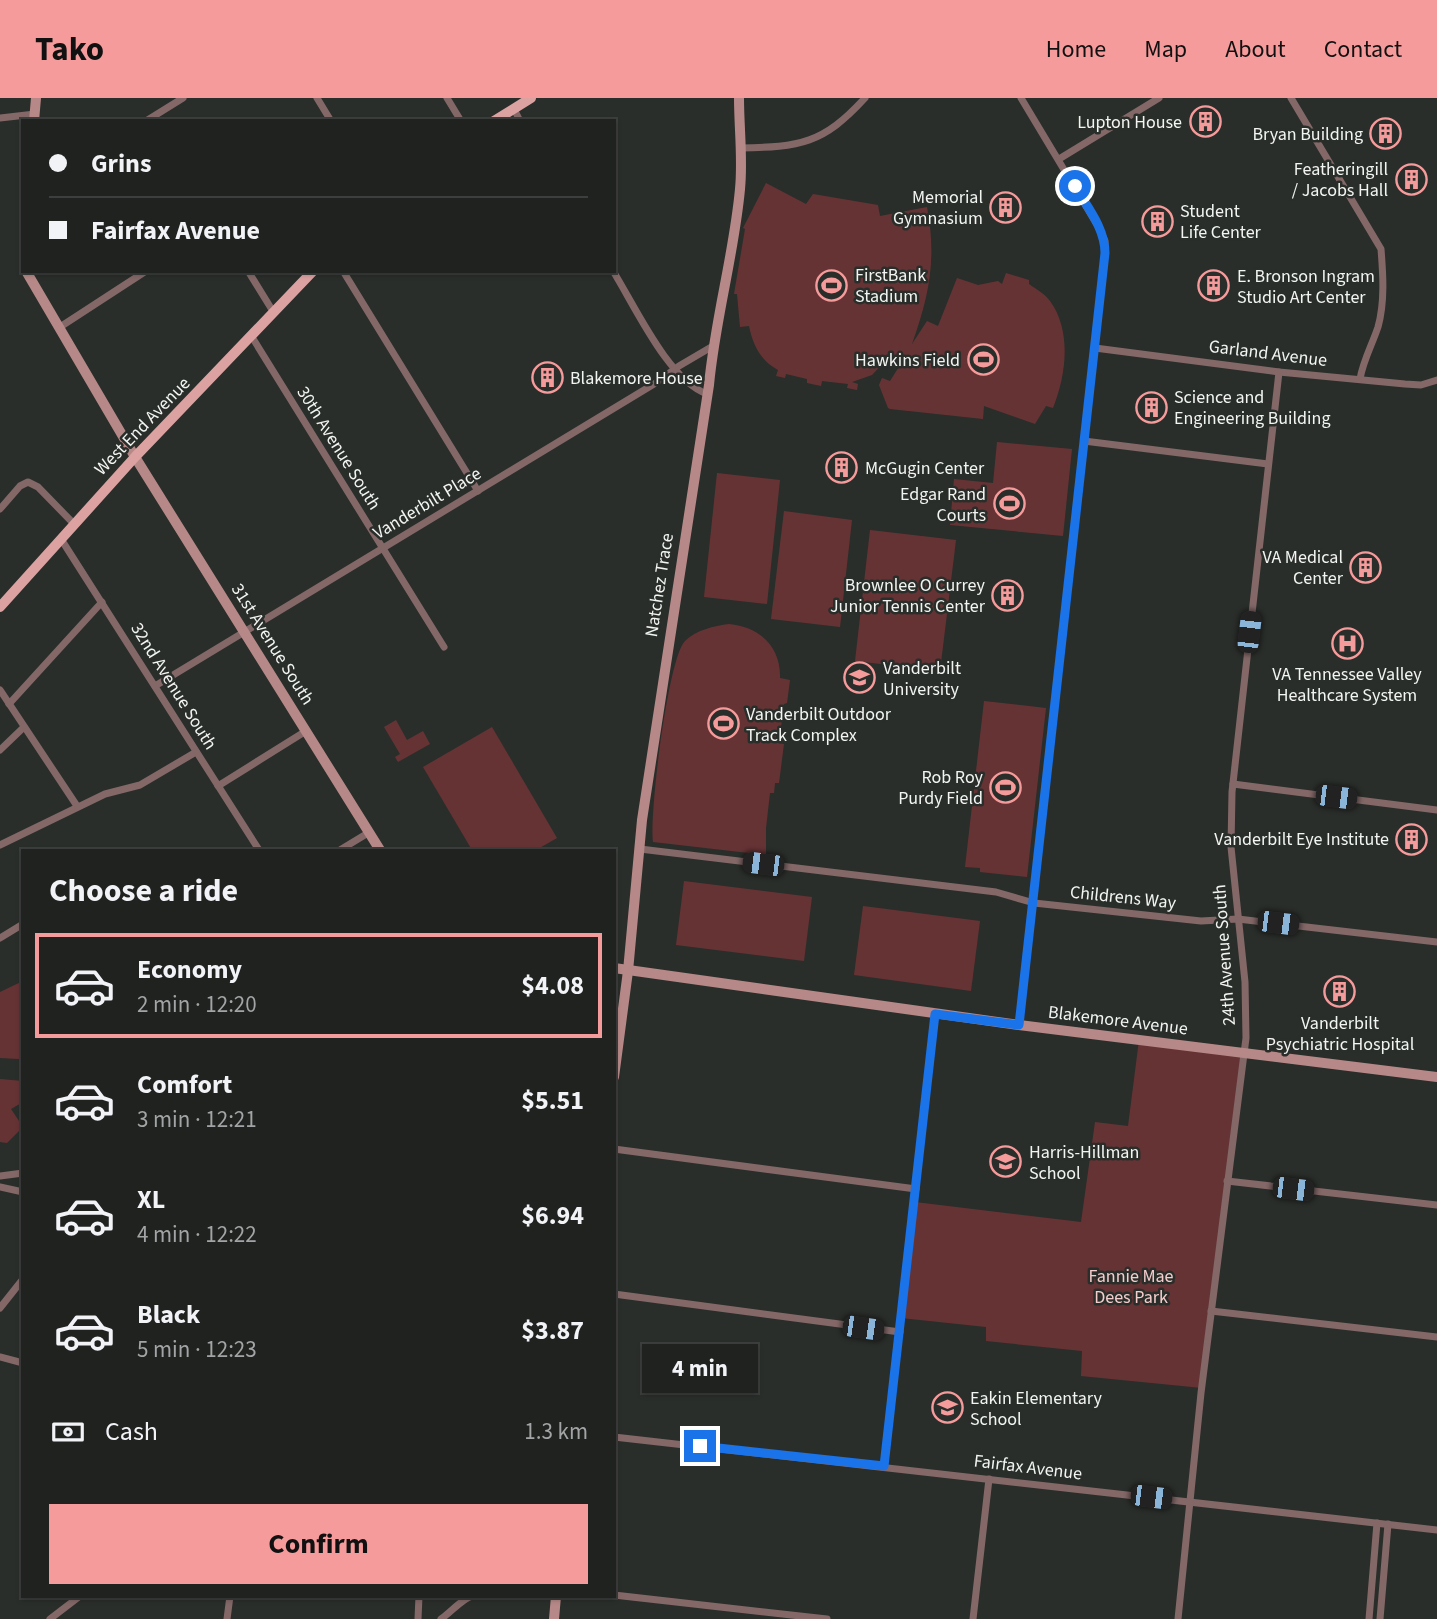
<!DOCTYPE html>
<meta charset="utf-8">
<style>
body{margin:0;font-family:"Source Sans 3",sans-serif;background:#2d2f2d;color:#f1f3f6;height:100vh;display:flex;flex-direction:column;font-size:26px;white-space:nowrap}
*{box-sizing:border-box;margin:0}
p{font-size:23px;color:#a2a4a5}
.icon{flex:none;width:38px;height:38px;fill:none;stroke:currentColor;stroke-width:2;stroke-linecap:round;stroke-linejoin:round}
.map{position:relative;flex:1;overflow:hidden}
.side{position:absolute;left:21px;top:751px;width:595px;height:749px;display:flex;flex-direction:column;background:#202220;border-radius:0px;box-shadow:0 2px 5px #0004,0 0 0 2px #3d3f3e}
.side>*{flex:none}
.hud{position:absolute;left:21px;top:21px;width:595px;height:154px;border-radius:0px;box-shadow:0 2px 5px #0004,0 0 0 2px #3d3f3e;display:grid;align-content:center;height:154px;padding:0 28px;background:#202220}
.end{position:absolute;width:32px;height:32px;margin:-16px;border:9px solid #1a73e8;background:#fff;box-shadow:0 0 0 4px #fff}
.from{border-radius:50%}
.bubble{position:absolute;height:49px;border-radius:0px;background:#202220;box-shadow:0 2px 5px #0004,0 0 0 2px #3d3f3e;font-size:23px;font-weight:700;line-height:49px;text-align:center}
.car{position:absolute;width:21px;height:42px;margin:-21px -10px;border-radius:9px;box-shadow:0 0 5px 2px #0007;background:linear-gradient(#222 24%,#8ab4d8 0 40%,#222 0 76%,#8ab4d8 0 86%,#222 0)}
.hud b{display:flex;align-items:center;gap:24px;height:66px;font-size:26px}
.hud b+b{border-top:2px solid #3d3f3e}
.hud i{width:18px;height:18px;background:#f1f3f6}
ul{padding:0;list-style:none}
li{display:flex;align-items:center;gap:21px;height:105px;margin:0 14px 10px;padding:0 14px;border:4px solid transparent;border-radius:0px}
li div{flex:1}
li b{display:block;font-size:26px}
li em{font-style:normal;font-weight:700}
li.on{border-color:#f59b9b}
li>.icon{width:63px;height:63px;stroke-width:1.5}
h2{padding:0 28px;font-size:32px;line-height:84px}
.pay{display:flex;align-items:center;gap:18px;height:77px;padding:0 28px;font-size:26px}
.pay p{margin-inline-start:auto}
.cta{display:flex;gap:14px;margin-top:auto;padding:14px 28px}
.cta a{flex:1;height:80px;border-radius:0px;background:#f59b9b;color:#111;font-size:28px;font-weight:700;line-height:80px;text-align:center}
header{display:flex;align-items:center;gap:42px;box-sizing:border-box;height:98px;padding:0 35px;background:#f59b9b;color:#111}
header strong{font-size:33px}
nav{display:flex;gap:38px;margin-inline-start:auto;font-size:24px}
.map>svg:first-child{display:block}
.green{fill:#663335}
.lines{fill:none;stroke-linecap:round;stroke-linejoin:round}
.minor{stroke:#846868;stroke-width:7}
.secondary{stroke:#b68988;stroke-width:10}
.primary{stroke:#dca2a2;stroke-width:10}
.route{stroke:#1a73e8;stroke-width:9}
.labels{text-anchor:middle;stroke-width:5;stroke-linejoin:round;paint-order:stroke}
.poi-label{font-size:18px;fill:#f2f5f2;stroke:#2a2e2a;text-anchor:end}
.street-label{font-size:18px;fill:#f2f5f2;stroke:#2a2e2a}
.park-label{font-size:18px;fill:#f4cdcc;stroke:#2a2e2a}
</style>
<header>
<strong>Tako</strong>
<nav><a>Home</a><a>Map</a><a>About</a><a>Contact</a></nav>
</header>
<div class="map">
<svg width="1437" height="1521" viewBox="0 0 1437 1521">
<rect width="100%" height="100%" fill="#2a2e2a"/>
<g class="green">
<path d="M766,85L806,106L813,96L878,107L880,118L927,109C937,161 929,198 912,246L927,223L938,228L957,180L978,187L998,183L1002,186L1006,175L1029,182V186C1036,191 1045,196 1050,203C1072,233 1066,278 1053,310L1046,308L1035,326L984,308L983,321L890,311L888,310L879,287L882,280L890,283L902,264L891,257L872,277L852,284L858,286L857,292L847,290L848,286L822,283L821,288L807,285V281L786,276L785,280L776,278L778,272C760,262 753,247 749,228L740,229L737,196H734L745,131L743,130Z"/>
<polygon points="997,344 1072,351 1063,438 950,427 954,381 993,385"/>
<polygon points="717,375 780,382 767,506 704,499"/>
<polygon points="784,413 852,422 840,529 771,521"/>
<polygon points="870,432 956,442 940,573 855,563"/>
<path d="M729,526C760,529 781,549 780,580L790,582L787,605L784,606L779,645L784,646L779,685H775L774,695H770L766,730V757L653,744C649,717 668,560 685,543C696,532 714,528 729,526Z"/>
<polygon points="984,603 1046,610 1027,779 980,774 980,770 965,769"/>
<polygon points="396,622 407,642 423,633 430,646 398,664 395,659 400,656 384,629"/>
<polygon points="492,629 557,740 536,752 472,752 423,669"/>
<polygon points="684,783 812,799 804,863 676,847"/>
<polygon points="863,808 980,823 971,893 854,877"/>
<polygon points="23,883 23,973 19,961 0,960 0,894"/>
<polygon points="1139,942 1243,955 1202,1290 1081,1278 1082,1253 986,1243 986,1229 901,1220 915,1104 1081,1124 1095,1024 1128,1028"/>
<polygon points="0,981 23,983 23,1004 11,1011 23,1029 7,1045 0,1044"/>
</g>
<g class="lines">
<g class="minor">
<polyline points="317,0 331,23"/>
<polyline points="447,0 461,23"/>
<path d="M1291,0L1381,151C1383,176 1385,204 1378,229C1372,247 1363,263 1360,281"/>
<polyline points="514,11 520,23"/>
<polyline points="0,20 35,16"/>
<polyline points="146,23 183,0"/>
<path d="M740,50C800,49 823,46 865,0"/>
<polyline points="1059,61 1159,0"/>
<polyline points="248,173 274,215"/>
<polyline points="343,173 478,393"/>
<path d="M613,173C635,208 668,282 707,296"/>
<polyline points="60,229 146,173"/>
<polyline points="252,239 444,549"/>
<polyline points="1095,250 1279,274 1405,286 1421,287 1437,282"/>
<polyline points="1084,343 1268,366"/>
<polyline points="0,411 20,388 28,384 38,389 74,426"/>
<polyline points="61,441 259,752"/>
<polyline points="155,588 654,286 679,268 713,248"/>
<polyline points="0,592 77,708"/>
<polyline points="9,606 102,504"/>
<polyline points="0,652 24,629"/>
<polyline points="1233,686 1437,712"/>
<polyline points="218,688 306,633"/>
<polyline points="0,747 105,696 140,687 196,654"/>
<polyline points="640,751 996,794 1034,805 1201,823 1238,821 1437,844"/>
<polyline points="340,752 368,735"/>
<polyline points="0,840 23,826"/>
<polyline points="1019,927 1105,154 1105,143 1099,130 1021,0"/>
<polyline points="614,1051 916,1091"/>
<polyline points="0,1078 23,1075"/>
<polyline points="1227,1083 1437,1107"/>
<polyline points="0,1089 23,1094"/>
<polyline points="614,1196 900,1234"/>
<polyline points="0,1210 23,1181"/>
<polyline points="1211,1213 1437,1239"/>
<polyline points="0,1259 23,1265"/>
<polyline points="614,1339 1437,1432"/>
<polyline points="884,1368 935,916"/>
<polyline points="614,1497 827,1521"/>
<polyline points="50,1521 80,1498"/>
<polyline points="227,1521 230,1498"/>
<polyline points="418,1521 419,1498"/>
<path d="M441,1521C450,1515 463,1500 472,1498"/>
<polyline points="973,1521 989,1381"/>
<polyline points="1178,1521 1201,1295 1246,940 1245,884 1231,749 1232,694 1279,274"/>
<polyline points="1369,1521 1377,1425"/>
<polyline points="1380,1521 1388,1426"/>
</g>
<g class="secondary">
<polyline points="34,23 36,0"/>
<polyline points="26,173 135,359 380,752"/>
<polyline points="614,870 1019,927 1437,979"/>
<path d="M614,979L628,873L642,722L709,287C715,221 734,157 740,91C743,61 739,30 739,0"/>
<polyline points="554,1521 556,1498"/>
</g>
<g class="primary">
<polyline points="494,23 531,0"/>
<polyline points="0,509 135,359 313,173"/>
</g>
</g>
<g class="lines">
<path class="route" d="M700,1348L884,1368L935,916L1019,927L1105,155C1105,130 1087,109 1075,88"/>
</g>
<defs>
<symbol id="building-ring" viewBox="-11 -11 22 22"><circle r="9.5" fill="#2a2e2a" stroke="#f59b9b" stroke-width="1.5"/><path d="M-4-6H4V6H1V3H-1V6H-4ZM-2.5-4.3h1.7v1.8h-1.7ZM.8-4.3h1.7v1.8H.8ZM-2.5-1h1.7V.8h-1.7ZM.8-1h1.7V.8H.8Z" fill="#f59b9b"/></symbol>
<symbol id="stadium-ring" viewBox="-11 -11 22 22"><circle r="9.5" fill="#2a2e2a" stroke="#f59b9b" stroke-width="1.5"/><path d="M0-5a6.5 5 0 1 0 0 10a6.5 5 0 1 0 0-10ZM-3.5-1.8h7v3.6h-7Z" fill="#f59b9b"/></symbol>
<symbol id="hospital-ring" viewBox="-11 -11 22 22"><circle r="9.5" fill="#2a2e2a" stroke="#f59b9b" stroke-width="1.5"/><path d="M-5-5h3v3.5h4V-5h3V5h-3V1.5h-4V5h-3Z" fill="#f59b9b"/></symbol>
<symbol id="university-ring" viewBox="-11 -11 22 22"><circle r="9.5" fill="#2a2e2a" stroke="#f59b9b" stroke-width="1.5"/><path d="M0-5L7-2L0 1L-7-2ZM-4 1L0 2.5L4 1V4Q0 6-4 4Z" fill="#f59b9b"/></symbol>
<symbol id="school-ring" viewBox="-11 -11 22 22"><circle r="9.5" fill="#2a2e2a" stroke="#f59b9b" stroke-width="1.5"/><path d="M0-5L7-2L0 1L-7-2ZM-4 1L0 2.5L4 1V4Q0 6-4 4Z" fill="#f59b9b"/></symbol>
</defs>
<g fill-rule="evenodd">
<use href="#building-ring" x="1188" y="6" width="35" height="35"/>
<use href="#building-ring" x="1368" y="18" width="35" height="35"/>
<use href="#building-ring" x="1394" y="64" width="35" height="35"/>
<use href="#building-ring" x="988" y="92" width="35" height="35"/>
<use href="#building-ring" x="1140" y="106" width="35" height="35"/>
<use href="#stadium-ring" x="814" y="170" width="35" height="35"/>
<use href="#building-ring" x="1196" y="170" width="35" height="35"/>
<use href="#stadium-ring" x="966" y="244" width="35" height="35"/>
<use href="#building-ring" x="530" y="262" width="35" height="35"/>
<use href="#building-ring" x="1134" y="292" width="35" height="35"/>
<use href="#building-ring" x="824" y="352" width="35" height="35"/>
<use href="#stadium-ring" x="992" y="388" width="35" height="35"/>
<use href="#building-ring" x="1348" y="452" width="35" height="35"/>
<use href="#building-ring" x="990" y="480" width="35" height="35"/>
<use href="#hospital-ring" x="1330" y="528" width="35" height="35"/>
<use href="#university-ring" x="842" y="562" width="35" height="35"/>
<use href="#stadium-ring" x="706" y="608" width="35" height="35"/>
<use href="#stadium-ring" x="988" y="672" width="35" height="35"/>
<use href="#building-ring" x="1394" y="724" width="35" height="35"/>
<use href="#building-ring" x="1322" y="876" width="35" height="35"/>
<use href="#school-ring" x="988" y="1046" width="35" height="35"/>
<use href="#school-ring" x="930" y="1292" width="35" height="35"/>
</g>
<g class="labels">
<g class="poi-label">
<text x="1182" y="30">Lupton House</text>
<text x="1363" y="42">Bryan Building</text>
<text x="1388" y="77">Featheringill<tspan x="1388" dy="21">/ Jacobs Hall</tspan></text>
<text x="983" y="105">Memorial<tspan x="983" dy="21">Gymnasium</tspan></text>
<text x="1180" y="119" text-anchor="start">Student<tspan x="1180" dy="21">Life Center</tspan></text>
<text x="855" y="183" text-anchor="start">FirstBank<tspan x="855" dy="21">Stadium</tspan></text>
<text x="1237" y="184" text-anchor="start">E. Bronson Ingram<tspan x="1237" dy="21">Studio Art Center</tspan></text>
<text x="960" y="268">Hawkins Field</text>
<text x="570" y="286" text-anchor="start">Blakemore House</text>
<text x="1174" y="305" text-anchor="start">Science and<tspan x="1174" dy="21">Engineering Building</tspan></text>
<text x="865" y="376" text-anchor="start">McGugin Center</text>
<text x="986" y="402">Edgar Rand<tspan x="986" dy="21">Courts</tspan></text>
<text x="1343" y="465">VA Medical<tspan x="1343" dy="21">Center</tspan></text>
<text x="985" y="493">Brownlee O Currey<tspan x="985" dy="21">Junior Tennis Center</tspan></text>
<text x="883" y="576" text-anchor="start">Vanderbilt<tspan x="883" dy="21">University</tspan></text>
<text x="1347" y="582" text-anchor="middle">VA Tennessee Valley<tspan x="1347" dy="21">Healthcare System</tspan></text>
<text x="746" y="622" text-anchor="start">Vanderbilt Outdoor<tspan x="746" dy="21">Track Complex</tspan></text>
<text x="983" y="685">Rob Roy<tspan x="983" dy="21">Purdy Field</tspan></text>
<text x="1389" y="747">Vanderbilt Eye Institute</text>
<text x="1340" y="931" text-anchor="middle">Vanderbilt<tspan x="1340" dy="21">Psychiatric Hospital</tspan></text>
<text x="1029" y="1060" text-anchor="start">Harris-Hillman<tspan x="1029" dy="21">School</tspan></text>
<text x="970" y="1306" text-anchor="start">Eakin Elementary<tspan x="970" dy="21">School</tspan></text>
</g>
<g class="street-label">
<text transform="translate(1268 255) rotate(7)" y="6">Garland Avenue</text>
<text transform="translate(142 328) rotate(-46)" y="6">West End Avenue</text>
<text transform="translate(339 350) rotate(58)" y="6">30th Avenue South</text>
<text transform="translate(427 405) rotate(-31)" y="6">Vanderbilt Place</text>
<text transform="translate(659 487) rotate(-81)" y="6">Natchez Trace</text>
<text transform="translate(273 546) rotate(58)" y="6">31st Avenue South</text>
<text transform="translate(174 588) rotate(58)" y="6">32nd Avenue South</text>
<text transform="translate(1123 799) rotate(6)" y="6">Childrens Way</text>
<text transform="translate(1224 857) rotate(-94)" y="6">24th Avenue South</text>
<text transform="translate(1118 922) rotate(7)" y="6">Blakemore Avenue</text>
<text transform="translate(1028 1369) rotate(7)" y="6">Fairfax Avenue</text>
</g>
<g class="park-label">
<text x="1131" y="1184">Fannie Mae<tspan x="1131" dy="21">Dees Park</tspan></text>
</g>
</g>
</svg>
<i class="end from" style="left:1075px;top:88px"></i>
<i class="end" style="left:700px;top:1348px"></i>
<div class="bubble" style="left:642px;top:1246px;width:116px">4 min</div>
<i class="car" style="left:1249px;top:534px;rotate:7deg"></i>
<i class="car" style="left:1336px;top:699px;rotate:97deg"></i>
<i class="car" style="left:763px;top:766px;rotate:277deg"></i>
<i class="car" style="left:1278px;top:825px;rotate:97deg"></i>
<i class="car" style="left:1293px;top:1091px;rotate:97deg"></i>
<i class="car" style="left:863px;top:1230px;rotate:98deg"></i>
<i class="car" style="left:1151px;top:1399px;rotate:97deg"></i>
<div class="hud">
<b><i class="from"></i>Grins</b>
<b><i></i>Fairfax Avenue</b>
</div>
<section class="side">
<h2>Choose a ride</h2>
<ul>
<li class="on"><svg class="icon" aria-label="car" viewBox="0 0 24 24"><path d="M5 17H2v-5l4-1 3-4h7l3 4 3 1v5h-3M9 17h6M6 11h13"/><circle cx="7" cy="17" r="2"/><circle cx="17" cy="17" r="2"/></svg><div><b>Economy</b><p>2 min · 12:20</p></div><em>$4.08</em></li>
<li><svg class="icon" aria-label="car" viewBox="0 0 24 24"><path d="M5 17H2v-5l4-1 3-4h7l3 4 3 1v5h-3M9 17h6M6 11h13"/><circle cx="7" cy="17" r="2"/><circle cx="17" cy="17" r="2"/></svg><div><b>Comfort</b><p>3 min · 12:21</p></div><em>$5.51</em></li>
<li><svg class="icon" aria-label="car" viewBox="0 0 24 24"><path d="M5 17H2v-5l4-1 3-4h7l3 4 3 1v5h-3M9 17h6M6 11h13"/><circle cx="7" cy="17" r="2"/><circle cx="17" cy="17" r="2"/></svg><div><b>XL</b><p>4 min · 12:22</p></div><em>$6.94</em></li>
<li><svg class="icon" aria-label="car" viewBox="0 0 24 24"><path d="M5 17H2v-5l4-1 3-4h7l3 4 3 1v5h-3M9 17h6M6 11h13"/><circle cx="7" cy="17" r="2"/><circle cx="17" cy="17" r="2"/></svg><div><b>Black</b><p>5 min · 12:23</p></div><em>$3.87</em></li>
</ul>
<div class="pay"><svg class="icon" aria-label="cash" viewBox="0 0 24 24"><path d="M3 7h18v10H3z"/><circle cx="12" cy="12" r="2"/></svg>Cash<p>1.3 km</p></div>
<div class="cta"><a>Confirm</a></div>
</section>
</div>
